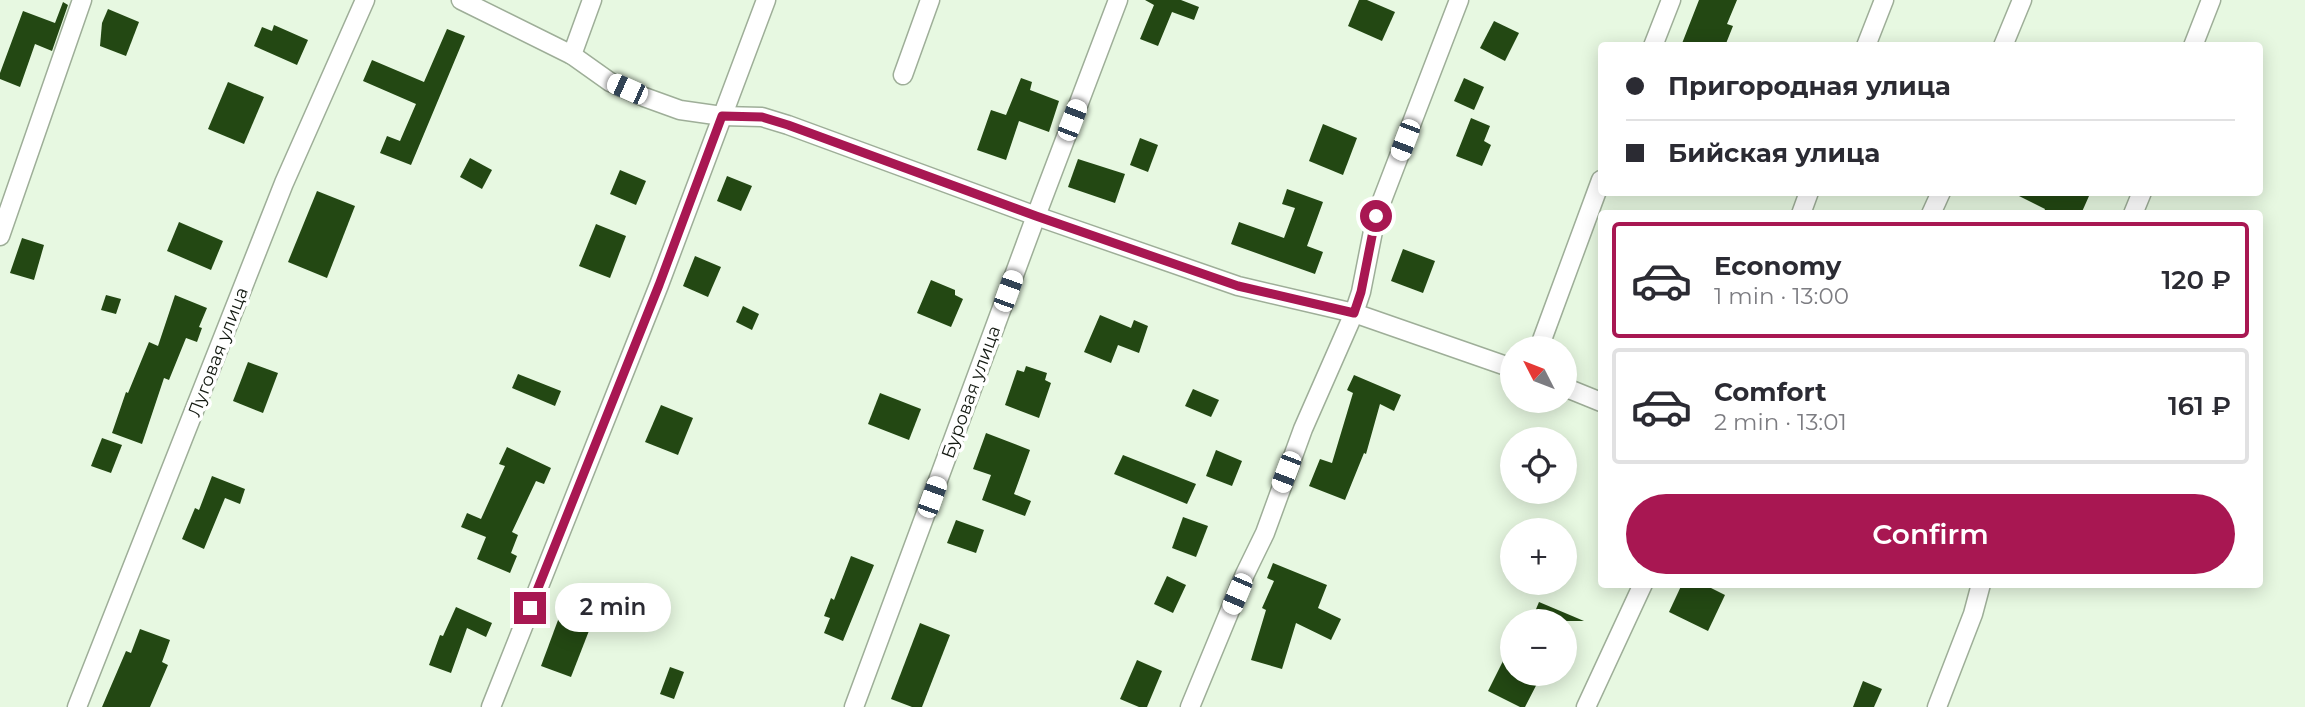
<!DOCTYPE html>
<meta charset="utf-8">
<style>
body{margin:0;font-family:Montserrat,sans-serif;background:#f7f7f7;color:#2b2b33;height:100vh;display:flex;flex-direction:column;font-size:26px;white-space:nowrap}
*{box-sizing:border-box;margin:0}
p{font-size:23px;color:#7c7c81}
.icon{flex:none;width:38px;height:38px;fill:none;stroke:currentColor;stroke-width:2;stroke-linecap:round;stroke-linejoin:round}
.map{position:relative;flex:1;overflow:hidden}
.drawer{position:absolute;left:1598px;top:210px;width:665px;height:378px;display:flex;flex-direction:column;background:#fff;border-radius:7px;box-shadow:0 4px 18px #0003}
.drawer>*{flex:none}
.banner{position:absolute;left:1598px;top:42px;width:665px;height:154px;border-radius:7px;box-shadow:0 4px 18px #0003;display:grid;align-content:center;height:154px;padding:0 28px;background:#fff}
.needle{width:46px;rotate:312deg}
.controls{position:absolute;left:1500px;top:336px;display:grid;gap:14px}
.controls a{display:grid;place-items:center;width:77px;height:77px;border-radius:50%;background:#fff;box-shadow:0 4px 18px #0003;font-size:35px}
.end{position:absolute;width:32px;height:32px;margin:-16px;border:9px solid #a81752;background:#fff;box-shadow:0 0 0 4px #fff}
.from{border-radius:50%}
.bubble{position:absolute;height:49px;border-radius:24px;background:#fff;box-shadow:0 4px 18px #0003;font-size:23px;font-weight:600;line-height:49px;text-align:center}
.car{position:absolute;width:21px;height:42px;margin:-21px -10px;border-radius:9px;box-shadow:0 0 5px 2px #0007;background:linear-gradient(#fff 24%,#345 0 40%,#fff 0 76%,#345 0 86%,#fff 0)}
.banner b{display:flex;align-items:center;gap:24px;height:66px;font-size:26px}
.banner b+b{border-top:2px solid #e1e1e2}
.banner i{width:18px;height:18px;background:#2b2b33}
ul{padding:12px 0 0;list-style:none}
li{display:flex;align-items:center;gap:21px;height:116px;margin:0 14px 10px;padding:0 14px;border:4px solid #e1e1e2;border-radius:7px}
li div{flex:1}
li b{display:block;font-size:26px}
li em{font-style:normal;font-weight:600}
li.on{border-color:#a81752}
li>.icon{width:63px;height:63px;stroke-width:1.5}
.cta{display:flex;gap:14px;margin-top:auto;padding:14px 28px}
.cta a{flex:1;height:80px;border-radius:42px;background:#a81752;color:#fff;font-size:28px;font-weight:600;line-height:80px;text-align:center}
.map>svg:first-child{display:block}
.building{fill:#234813}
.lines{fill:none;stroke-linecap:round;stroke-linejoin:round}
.street-casing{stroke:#9eae98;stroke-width:21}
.street{stroke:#fff;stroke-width:18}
.route{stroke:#a81752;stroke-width:9}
.labels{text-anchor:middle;stroke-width:7;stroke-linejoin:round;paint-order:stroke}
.street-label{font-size:18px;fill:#131911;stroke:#fff}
</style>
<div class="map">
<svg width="2305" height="707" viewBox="0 0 2305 707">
<rect width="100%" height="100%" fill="#e7f8e1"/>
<g class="building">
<polygon points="1145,0 1181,0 1199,7 1194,20 1172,12 1158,46 1140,39 1154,5"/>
<polygon points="1359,0 1367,0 1395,12 1382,41 1348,26"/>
<polygon points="1699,0 1737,0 1727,24 1733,26 1725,46 1681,46"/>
<polygon points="63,2 68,5 52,51 35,44 20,87 0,79 0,73 23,11 55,23"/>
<polygon points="108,9 139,22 126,56 100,46 102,23"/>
<polygon points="1494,21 1519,33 1505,61 1480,48"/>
<polygon points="274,25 308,40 297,65 254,46 262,27 272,31"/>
<polygon points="447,29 465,36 411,165 380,153 387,136 400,141 416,104 363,81 372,60 424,82"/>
<polygon points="1021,78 1032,82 1030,90 1059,101 1049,132 1019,121 1006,160 977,150 991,110 1006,115"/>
<polygon points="1464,78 1484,87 1474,110 1454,101"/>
<polygon points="228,82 264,97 244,144 208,129"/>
<polygon points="1471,118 1490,126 1484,141 1491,145 1482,166 1456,156"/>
<polygon points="1323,124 1357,138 1343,175 1309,161"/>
<polygon points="1140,138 1158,145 1148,172 1130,165"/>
<polygon points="470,158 492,170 482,189 460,177"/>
<polygon points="1078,159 1125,174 1115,203 1068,187"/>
<polygon points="620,170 646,181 636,205 610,194"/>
<polygon points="727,176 752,186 741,211 717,201"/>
<polygon points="1287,189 1323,202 1307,246 1323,252 1315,274 1231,244 1239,222 1284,238 1295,208 1282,204"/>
<polygon points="317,191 355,206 327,278 288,262"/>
<polygon points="2011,192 2081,192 2089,196 2081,214 2043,214 2045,209"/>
<polygon points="179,222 223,241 211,270 167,251"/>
<polygon points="596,224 626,236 610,278 579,266"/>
<polygon points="22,238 44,245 34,280 10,273"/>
<polygon points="1403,249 1435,261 1423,293 1391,281"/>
<polygon points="695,256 721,267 708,297 683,286"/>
<polygon points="931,280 955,290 955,295 963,299 951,327 917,313"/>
<polygon points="106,295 121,299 116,314 101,310"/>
<polygon points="175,295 207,308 199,327 202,328 197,342 186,338 169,380 164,378 142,444 112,433 126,392 128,393 149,342 158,346"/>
<polygon points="743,306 759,314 752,330 736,322"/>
<polygon points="1100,315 1131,328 1134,320 1148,326 1139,353 1118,345 1111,363 1084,352"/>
<polygon points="248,362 278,373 263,413 233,401"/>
<polygon points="1026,366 1047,373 1045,380 1051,383 1039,418 1005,405 1017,370 1024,372"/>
<polygon points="518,374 561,391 555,406 512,388"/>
<polygon points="1354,375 1401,395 1394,411 1380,404 1366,454 1364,453 1345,500 1309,486 1320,459 1332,463 1353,393 1347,390"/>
<polygon points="1193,389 1219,400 1211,417 1185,406"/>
<polygon points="880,393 921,409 909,440 868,424"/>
<polygon points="661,405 693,418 678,455 645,442"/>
<polygon points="986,433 1030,450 1014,494 1031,501 1025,516 982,500 991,475 973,469"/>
<polygon points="102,438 122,445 111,473 91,466"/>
<polygon points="507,447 551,468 544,484 536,481 512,532 518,535 511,553 517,556 510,573 477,559 486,537 461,527 467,513 481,519 505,466 499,464"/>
<polygon points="1216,450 1242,461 1232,486 1206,476"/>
<polygon points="1123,455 1196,484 1187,504 1114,474"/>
<polygon points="212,476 245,489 240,504 225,498 204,549 182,539 195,508 199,510"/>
<polygon points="1183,517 1208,526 1196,557 1172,548"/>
<polygon points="956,520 984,530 976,553 947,543"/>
<polygon points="851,556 874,565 843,641 824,633 830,618 824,616 831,598 834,600"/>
<polygon points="1273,563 1327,585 1318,608 1341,619 1331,640 1296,623 1282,669 1251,660 1266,610 1262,608 1274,581 1267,578"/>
<polygon points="1167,576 1186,585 1173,613 1154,604"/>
<polygon points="1682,584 1703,584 1725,595 1708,631 1669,612"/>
<polygon points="1539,602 1584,621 1531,621"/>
<polygon points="456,607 492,623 486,637 467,628 451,673 429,665 440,635 443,636"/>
<polygon points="561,612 592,623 571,677 541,666"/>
<polygon points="920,623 950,635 922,707 912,707 891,699"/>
<polygon points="140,629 170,640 162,662 168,665 150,707 102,707 126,651 131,653"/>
<polygon points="1512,643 1512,674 1542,674 1525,707 1520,707 1488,691"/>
<polygon points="1137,660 1162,671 1147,707 1139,707 1120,699"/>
<polygon points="670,667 684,672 674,699 660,694"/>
<polygon points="1863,681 1882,689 1874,707 1853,707"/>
</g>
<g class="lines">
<defs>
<g id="street">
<polyline points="461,0 572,55 610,82 644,97 680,110 722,116 762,117 788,125 1036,216 1238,286 1354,313 1512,368"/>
<polyline points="1653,46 1671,0"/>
<polyline points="1866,46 1884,0"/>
<polyline points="2003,46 2022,0"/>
<polyline points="2193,46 2211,0"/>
<polyline points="572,55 592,0"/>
<polyline points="903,75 930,0"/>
<polyline points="1801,214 1809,192"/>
<polyline points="1931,214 1941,192"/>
<polyline points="2133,214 2142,192"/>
<polyline points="0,236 82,0"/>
<polyline points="1539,348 1601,180"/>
<polyline points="1564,387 1601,402"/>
<polyline points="77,707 284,183 365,0"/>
<polyline points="491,707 659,285 766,0"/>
<polyline points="854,707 1036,216 1118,0"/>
<polyline points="1190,707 1245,574 1265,533 1303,429 1354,313 1361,292 1376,216 1459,0"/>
<polyline points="1586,707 1643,584"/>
<polyline points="1937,707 1973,614 1981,584"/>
</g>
</defs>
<use href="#street" class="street-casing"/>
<use href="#street" class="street"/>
</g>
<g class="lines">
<polyline class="route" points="530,608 659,285 722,116 762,117 788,125 1036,216 1238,286 1354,313 1361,292 1376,216"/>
</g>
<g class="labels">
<g class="street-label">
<text transform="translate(218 352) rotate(-69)" y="6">Луговая улица</text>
<text transform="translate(971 392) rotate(-70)" y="6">Буровая улица</text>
</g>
</g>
</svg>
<div class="controls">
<a><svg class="needle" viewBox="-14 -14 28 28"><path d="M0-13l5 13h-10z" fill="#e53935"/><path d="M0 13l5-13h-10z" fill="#7c7c81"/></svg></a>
<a><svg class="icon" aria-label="locate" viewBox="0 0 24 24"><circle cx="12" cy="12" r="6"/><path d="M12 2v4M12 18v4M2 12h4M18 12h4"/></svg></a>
<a>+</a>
<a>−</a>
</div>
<i class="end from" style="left:1376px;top:216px"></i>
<i class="end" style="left:530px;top:608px"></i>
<div class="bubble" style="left:555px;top:583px;width:116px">2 min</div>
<i class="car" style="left:627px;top:89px;rotate:294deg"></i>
<i class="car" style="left:1072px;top:120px;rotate:21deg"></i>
<i class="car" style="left:1405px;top:140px;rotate:201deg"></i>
<i class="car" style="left:1008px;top:291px;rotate:20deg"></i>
<i class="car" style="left:1286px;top:472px;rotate:201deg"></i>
<i class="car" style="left:932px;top:497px;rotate:20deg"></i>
<i class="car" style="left:1237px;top:594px;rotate:203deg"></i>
<div class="banner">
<b><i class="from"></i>Пригородная улица</b>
<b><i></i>Бийская улица</b>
</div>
<section class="drawer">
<ul>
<li class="on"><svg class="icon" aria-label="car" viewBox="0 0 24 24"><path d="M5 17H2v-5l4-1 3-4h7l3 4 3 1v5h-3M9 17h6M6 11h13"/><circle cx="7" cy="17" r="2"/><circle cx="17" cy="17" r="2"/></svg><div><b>Economy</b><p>1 min · 13:00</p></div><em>120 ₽</em></li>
<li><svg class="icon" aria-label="car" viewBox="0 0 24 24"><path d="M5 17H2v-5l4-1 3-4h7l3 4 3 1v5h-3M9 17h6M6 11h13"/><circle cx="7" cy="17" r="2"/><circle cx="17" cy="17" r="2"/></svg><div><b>Comfort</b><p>2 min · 13:01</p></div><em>161 ₽</em></li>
</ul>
<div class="cta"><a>Confirm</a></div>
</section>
</div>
